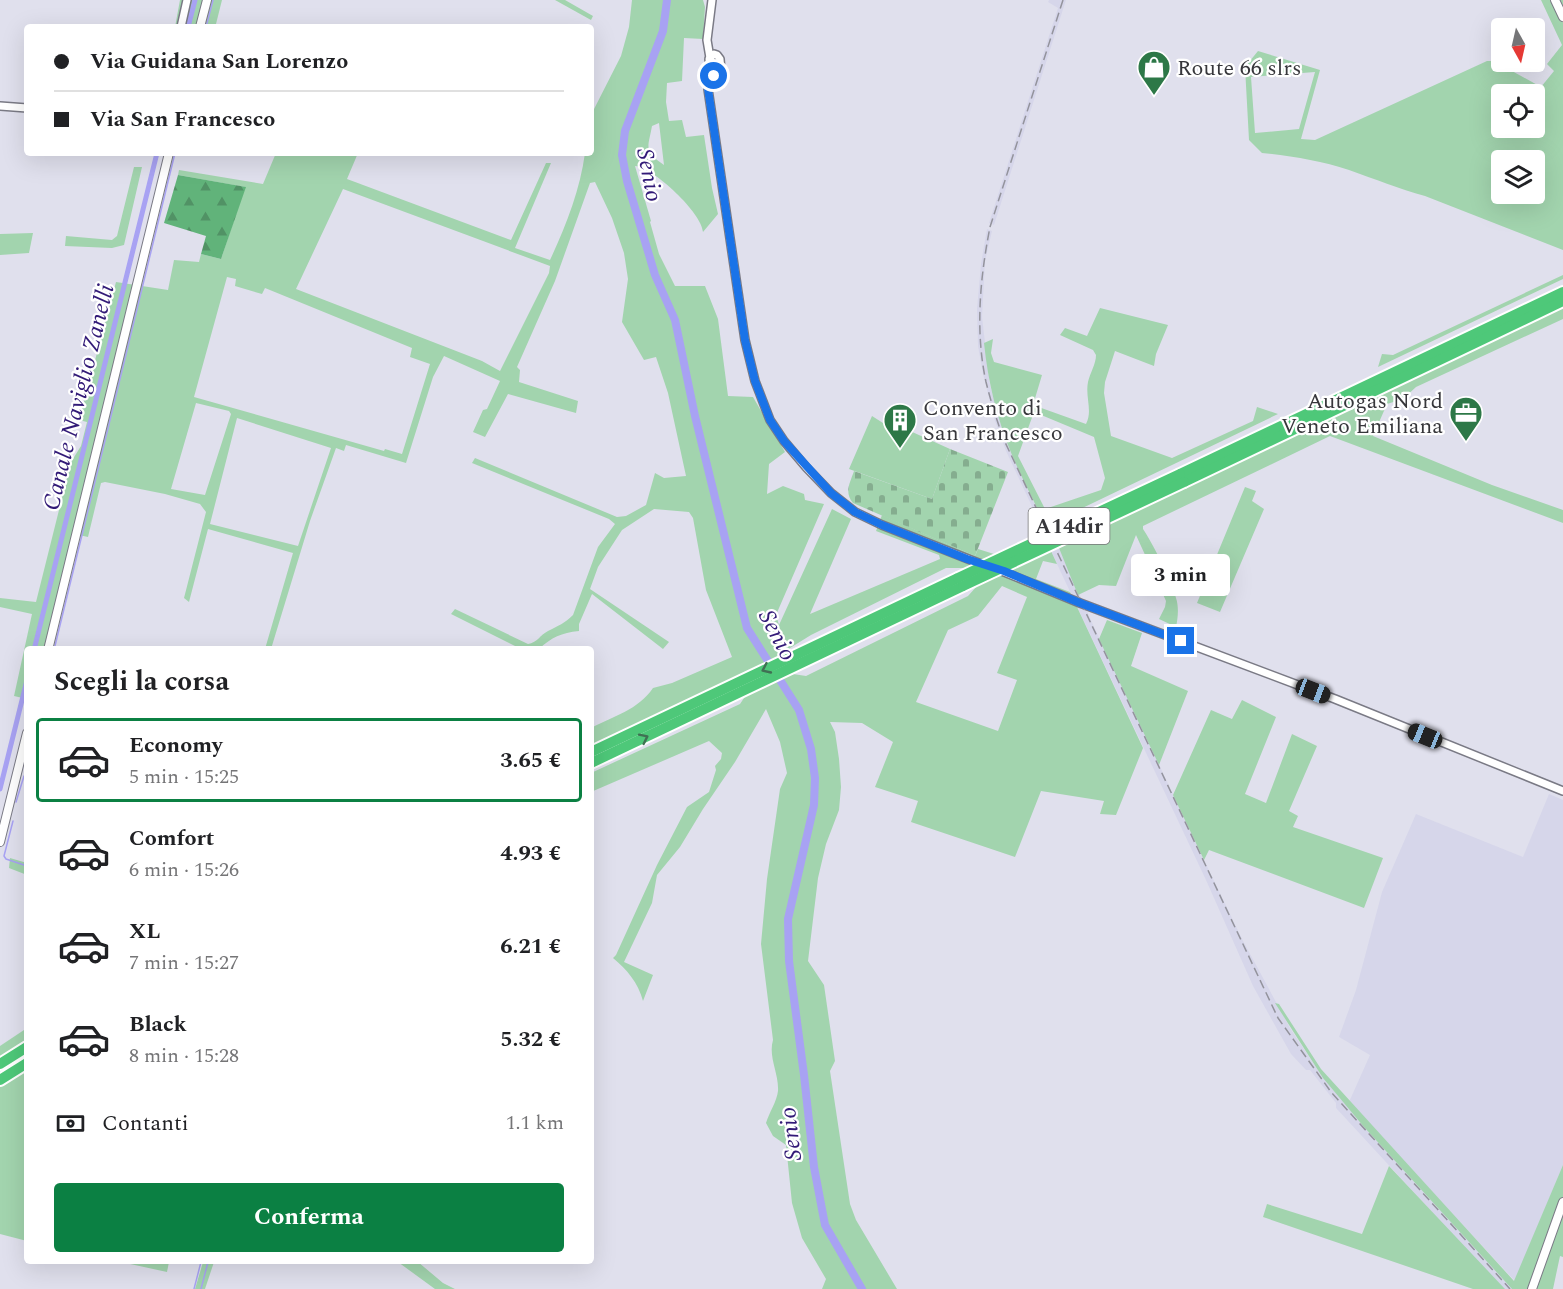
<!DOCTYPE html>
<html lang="it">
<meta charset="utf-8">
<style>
body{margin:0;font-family:Spectral,serif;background:#f6f6f6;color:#202124;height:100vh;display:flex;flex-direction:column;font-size:22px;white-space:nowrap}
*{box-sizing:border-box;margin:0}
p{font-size:20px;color:#757577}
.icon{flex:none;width:33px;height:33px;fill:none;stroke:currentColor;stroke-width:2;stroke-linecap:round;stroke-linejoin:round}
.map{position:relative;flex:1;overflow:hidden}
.panel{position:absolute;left:24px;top:646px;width:570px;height:618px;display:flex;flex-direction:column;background:#fff;border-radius:6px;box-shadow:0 6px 24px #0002}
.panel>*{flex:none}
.top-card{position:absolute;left:24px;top:24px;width:570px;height:132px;border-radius:6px;box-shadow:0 6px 24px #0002;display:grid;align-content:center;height:132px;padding:0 30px;background:#fff}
.needle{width:39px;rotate:172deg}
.controls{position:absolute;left:1491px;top:18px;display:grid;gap:12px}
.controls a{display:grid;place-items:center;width:54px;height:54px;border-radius:6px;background:#fff;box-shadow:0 6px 24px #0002;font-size:30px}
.end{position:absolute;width:27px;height:27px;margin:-14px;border:8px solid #1a73e8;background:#fff;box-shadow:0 0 0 3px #fff}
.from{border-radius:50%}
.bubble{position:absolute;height:42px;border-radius:6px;background:#fff;box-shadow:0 6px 24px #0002;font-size:20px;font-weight:700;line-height:42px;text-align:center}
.car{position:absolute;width:18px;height:36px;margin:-18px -9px;border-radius:8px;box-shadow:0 0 4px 2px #0007;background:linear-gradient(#222 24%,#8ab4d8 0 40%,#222 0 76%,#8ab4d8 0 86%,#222 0)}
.top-card b{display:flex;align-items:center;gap:21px;height:57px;font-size:22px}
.top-card b+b{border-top:2px solid #e0e0e0}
.top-card i{width:15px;height:15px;background:#202124}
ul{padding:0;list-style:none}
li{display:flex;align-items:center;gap:18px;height:84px;margin:0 12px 9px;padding:0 18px;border:3px solid transparent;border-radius:6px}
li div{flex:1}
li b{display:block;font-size:22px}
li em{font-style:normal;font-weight:700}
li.selected{border-color:#0b8043}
li>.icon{width:54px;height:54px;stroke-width:1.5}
h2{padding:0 30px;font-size:27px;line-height:72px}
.pay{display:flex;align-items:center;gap:15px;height:66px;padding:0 30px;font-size:22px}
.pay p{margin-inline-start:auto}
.primary-button{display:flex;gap:12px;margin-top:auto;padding:12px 30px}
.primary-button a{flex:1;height:69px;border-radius:6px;background:#0b8043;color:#fff;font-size:24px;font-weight:700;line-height:69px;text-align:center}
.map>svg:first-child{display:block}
.built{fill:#d6d6ea}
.green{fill:#a2d4ae;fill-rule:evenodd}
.forest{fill:url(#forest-firs)}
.cemetery{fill:url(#cemetery-stones)}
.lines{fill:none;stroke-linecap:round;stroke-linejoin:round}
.stream{stroke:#a8a2f3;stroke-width:1.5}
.canal{stroke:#a8a2f3;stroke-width:5}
.river{stroke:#a8a2f3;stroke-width:8}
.tertiary-casing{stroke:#7a7a85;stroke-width:10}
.secondary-casing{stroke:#7a7a85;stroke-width:10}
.motorway-casing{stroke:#fff;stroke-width:14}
.tertiary{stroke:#fff;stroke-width:7}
.secondary{stroke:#fff;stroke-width:8}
.motorway{stroke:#4ec879;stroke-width:10}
.rail{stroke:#93939c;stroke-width:1.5;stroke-dasharray:9 4.5;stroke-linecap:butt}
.motorway-bridge-casing{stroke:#fff;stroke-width:14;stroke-linecap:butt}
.motorway-bridge{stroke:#4ec879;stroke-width:10}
.oneway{stroke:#407154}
.route{stroke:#1a73e8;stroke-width:8}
.labels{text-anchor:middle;stroke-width:4.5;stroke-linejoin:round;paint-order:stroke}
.shield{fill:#fff;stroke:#737376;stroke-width:1.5}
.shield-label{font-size:21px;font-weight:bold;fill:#37373b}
.poi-label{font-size:22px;fill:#37373b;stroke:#fff;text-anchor:start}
.water-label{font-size:24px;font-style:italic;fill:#321a77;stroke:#fff}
</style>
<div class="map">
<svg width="1563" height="1289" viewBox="0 0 1563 1289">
<defs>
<pattern id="forest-firs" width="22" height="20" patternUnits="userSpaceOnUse" patternTransform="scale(1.5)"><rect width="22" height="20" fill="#61b37a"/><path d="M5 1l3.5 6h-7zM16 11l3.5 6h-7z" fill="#519265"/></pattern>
<pattern id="cemetery-stones" width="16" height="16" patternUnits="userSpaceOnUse" patternTransform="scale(1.5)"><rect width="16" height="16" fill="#a2d4ae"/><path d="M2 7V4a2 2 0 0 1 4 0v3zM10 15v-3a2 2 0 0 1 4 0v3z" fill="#85ad8f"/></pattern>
</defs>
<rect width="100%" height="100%" fill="#e0e0ed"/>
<g class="built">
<polygon points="1049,0 1066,0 994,225 989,223 1058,8 1048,2"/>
<polygon points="987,229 992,231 985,261 982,317 990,385 1002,429 1013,457 1047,531 1044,532 1006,451 994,418 983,374 978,346 977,309 981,264"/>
<polygon points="1059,548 1094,627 1204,860 1242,939 1290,1028 1323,1078 1364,1127 1512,1289 1505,1289 1470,1253 1336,1108 1336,1103 1310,1070 1306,1070 1291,1054 1253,986 1206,880 1057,564 1051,551"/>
<polygon points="1549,794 1563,800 1563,1165 1515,1281 1349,1102 1370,1055 1339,1037 1356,990 1382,892 1416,814 1523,857"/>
</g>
<g class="green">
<polygon points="180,0 222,0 216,24 223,27 175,27"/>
<polygon points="555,0 565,0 593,16 591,20"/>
<path d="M632,0H703L705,7L703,39L684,38L682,81L667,83L666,102L669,121L682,120L686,137L704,135L712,188L718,214L703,232C702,213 654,168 635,166L651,221L650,222L659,254L675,286H705L718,319L728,396L753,397L785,452L769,464L767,494L783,486L804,494L805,500L824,504L776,615L779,625L832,509L851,519L810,614L940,559L939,555L876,531L882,515L975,556L978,549L994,554L968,568H946L811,635L790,648L789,652L591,746V728C614,716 638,710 653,688L672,683L732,657L706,590L693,518L689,512L654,509L622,530L598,567L590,589L669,642L663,649L592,594L579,624V631C561,633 552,637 539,649H521L451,614L455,609L528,644C537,643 540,635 548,631C558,626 565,623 573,615L598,547L615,524L609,519L472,463L475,458L617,517L626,516L646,505L655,473L664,478L686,476L668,393L656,357L644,360L622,322L628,279L624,253L612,218L595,182L590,183L555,281L517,367L520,370L519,382L578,401L576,413L508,394L485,437L473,432L483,410L487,409L500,381L444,356L433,377L406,463L346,445L344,451L336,448L310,521L271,649H265L293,553L208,529L189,602L184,598L206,512L200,504L165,494L105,482L101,483L88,537L79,535L50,649L27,650V699L14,696L32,614L0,607V598L36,602L67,478L66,470L81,446L87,422L79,420L116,282L168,290L174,260L199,262L201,254L221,259L245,187L178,175L179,170L263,184L276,153H358L347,179L511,240L546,163H551L515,248L550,260C566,226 580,190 585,153H591V115L621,56L629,27ZM659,123L664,165C643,151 648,148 652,126ZM343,189L550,266L549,273L500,371L482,361L296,289ZM227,277L236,279L235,286L262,294L265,288L412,348L410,357L430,364L402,454L385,449L384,451L194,397ZM196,403L229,411L231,414L205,495L171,489ZM237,418L331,448L298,546L210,524Z"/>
<path d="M1541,0H1563V250L1425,196C1399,189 1375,179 1349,170C1321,161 1292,156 1262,153L1249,140L1245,67L1258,51L1320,70L1301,139L1315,140L1487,61H1494L1541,87L1554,71L1547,64L1562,45ZM1315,72L1299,129L1255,133L1251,77ZM1502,94H1534V128H1502ZM1502,160H1534V194H1502Z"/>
<polygon points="134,167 142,167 124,245 112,248 65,246 66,236 112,240 117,236"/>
<polygon points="33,233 29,253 0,255 0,234"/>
<polygon points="1563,275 1563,279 1378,367 1382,354 1393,355"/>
<path d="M1563,306V319L1416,387L1403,399L1387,404L1373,436L1492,485L1563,510V523L1330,436L1143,526V529C1153,544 1172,581 1176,598C1179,607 1178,618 1176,627L1159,619L1165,607L1166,601L1136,535L1116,586L1099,585L1078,595L1059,548Z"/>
<path d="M1100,308L1168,325L1156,354L1154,366L1115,351L1105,382L1104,393L1111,436L1172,458L1253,421L1257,407L1278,414L1045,526C1035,502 1022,479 1012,455C997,419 988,382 984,343L993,339L991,353L994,362L1042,375L1033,405L1086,424C1093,411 1085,397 1088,382C1090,373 1096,364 1096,355L1093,350L1060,335L1065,328L1087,336ZM1034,412L1094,437L1105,478L1101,490L1045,509L1018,456Z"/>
<polygon points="872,416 883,423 910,431 950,449 932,499 849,469"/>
<polygon points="1245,487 1256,491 1252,501 1264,509 1220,612 1197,603"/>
<path d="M1051,551L1057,564L1043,561L1036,579L1070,592L1143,748L1116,815L1100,814L1104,801L1041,791L1015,857L911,822L918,801L875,787L893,742L862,723L830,722L835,732L839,759L841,787L839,810L826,844L818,878L808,961L824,985L835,1061L830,1071L850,1204L856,1220L897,1289H822L826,1279L802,1238L792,1203L786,1145L773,1136L766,1123C769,1113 777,1101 778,1091C779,1073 768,1057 773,1040L761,944L767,879L780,789L787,773L780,742L766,709L735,762L703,809L680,847L657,875L652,903L624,962L653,975L643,1001C638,982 627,970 613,958L616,955L657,865L687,807L709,792L716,770L715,766L721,759L722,753L709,741L591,792V773L740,704L746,695L793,674L806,676L968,596L977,586ZM1002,586L1027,597L997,673L1017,680L998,731L916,702L948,630L978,616Z"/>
<polygon points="1107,620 1142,633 1131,666 1188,691 1159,765 1099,639"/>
<polygon points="1242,700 1276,717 1245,794 1266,803 1292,734 1317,746 1289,811 1298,816 1293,827 1383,858 1364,908 1209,850 1204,860 1173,795 1211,710 1232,719"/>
<polygon points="10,858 27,863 27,875 9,868"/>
<polygon points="1275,1003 1279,1004 1321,1069 1514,1281 1563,1165 1563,1257 1560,1256 1553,1289 1512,1289 1364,1127 1323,1078"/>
<polygon points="27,1028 27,1039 0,1057 0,1046"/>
<polygon points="27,1067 27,1241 0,1234 0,1085"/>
<polygon points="1389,1166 1505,1289 1473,1289 1263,1217 1267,1204 1362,1234"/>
<polygon points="121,1262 169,1262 167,1272"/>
<polygon points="203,1262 214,1262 205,1289 195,1289"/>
<polygon points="398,1262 418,1262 443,1283 455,1289 435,1289"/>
</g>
<polygon class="forest" points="178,175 246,187 221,259 201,254 206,236 164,223"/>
<path class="cemetery" d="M950,449L1008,472L975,556L853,503C844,492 850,483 854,471L932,499Z"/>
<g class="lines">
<g class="stream">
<polyline points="206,27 213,0"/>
<polyline points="54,650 175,153"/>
<polyline points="16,802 24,776"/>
<polyline points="13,821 4,856 6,859 27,866"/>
<polyline points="194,1289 201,1262"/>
<polyline points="201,1289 208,1262"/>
</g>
<g class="canal">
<polyline points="188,27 195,0"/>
<polyline points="34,650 157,153"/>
<polyline points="0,789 27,680"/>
</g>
<polyline class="river" points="667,0 663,31 625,131 622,155 627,181 655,275 675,320 695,416 747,628 799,710 811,749 815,778 814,805 788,919 789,961 804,1075 814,1167 825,1225 862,1289"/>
<defs>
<g id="tertiary">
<polyline points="181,27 187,0"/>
<polygon points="714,54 717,55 720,59 721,71 717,76 713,76 710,72 709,59"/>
<polyline points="710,58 707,40 712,0"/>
<polyline points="711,74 708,89 745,340 755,381 770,420 784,441 806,467 831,493 855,512 882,525 986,566"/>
<polyline points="0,106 27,108"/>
<polyline points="997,569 1080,603 1335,699 1563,791"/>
</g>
<g id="secondary">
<polyline points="1555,0 1563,17"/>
<polyline points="200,27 207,0"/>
<polyline points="48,650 169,153"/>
<polyline points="0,842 27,733"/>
<polyline points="1532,1289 1563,1202"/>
</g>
<g id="motorway">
<polyline points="1180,474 1563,292"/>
<polyline points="1184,482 1563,301"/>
<polyline points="591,752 958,578"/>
<polyline points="591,763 963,586"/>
<polyline points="0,1064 27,1047"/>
<polyline points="0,1080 27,1063"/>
</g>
</defs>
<use href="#tertiary" class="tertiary-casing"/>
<use href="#secondary" class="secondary-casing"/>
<use href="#motorway" class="motorway-casing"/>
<use href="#tertiary" class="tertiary"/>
<use href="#secondary" class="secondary"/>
<use href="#motorway" class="motorway"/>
<path class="rail" d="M1063,0L990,227C980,278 975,331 986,382C991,402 997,421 1004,440L1278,1018L1331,1092L1510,1289"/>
<defs>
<g id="motorway-bridge">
<polyline points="958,578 1180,474"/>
<polyline points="963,586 1184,482"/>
</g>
</defs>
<use href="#motorway-bridge" class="motorway-bridge-casing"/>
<use href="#motorway-bridge" class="motorway-bridge"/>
</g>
<defs><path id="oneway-chevron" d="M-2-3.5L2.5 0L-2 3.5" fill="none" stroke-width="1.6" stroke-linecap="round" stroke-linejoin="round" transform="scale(1.5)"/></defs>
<g class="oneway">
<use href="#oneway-chevron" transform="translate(766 669) rotate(155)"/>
<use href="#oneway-chevron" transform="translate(644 738) rotate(-26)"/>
</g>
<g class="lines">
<polyline class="route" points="714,76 711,74 708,89 745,340 755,381 770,420 784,441 831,493 855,512 882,525 967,559 1004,571 1080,603 1181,641"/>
</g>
<defs>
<symbol id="shop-pin" viewBox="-11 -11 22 30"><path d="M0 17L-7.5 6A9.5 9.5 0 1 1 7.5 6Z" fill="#2d7847" stroke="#fff"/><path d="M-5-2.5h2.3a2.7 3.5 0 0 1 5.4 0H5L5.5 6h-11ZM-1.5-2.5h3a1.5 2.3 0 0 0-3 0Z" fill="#fff"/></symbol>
<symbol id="office-pin" viewBox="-11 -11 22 30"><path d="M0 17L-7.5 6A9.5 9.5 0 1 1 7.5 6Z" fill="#2d7847" stroke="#fff"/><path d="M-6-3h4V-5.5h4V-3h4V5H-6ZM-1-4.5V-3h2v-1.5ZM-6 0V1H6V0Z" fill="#fff"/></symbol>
<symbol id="building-pin" viewBox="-11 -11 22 30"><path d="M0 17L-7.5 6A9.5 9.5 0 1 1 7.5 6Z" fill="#2d7847" stroke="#fff"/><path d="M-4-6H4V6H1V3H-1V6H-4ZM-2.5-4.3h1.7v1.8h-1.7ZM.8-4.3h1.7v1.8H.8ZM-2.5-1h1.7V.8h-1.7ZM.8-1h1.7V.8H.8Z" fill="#fff"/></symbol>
</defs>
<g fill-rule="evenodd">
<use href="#shop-pin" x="1135" y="48" width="38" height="52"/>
<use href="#office-pin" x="1447" y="394" width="38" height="52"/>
<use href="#building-pin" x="881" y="401" width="38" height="52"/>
</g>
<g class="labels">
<rect class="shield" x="1028.5" y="508" width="81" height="36" rx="4.5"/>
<g class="shield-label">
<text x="1069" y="533">A14dir</text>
</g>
<g class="poi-label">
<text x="1177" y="75">Route 66 slrs</text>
<text x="1443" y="408" text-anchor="end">Autogas Nord<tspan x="1443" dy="25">Veneto Emiliana</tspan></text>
<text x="923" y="415">Convento di<tspan x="923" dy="25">San Francesco</tspan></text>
</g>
<g class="water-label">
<text transform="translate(650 175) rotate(79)" y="8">Senio</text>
<text transform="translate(78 397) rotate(-76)" y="8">Canale Naviglio Zanelli</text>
<text transform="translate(778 635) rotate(62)" y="8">Senio</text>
<text transform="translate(790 1134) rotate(-97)" y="8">Senio</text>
</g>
</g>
</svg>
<div class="controls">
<a><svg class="needle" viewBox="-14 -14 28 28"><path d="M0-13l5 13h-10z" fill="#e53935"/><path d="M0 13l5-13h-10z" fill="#757577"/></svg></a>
<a><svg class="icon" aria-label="locate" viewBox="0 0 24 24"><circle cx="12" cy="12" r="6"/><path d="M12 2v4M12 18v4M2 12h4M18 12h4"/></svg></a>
<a><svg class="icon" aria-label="layers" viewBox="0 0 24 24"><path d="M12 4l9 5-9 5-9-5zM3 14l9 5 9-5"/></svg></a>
</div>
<i class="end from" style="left:714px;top:76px"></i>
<i class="end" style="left:1181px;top:641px"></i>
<div class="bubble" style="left:1131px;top:554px;width:99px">3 min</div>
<i class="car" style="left:1313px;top:691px;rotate:111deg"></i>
<i class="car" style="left:1425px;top:736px;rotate:292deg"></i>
<div class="top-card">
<b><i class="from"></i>Via Guidana San Lorenzo</b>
<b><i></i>Via San Francesco</b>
</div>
<section class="panel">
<h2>Scegli la corsa</h2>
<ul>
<li class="selected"><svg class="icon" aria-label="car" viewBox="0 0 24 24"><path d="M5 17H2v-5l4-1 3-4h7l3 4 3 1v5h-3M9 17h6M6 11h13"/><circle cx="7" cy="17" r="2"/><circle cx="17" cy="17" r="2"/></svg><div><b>Economy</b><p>5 min · 15:25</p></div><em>3.65 €</em></li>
<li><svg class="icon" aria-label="car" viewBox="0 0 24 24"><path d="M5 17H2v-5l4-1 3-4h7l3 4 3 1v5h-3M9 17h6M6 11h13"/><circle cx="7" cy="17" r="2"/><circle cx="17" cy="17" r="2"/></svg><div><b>Comfort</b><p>6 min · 15:26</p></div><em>4.93 €</em></li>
<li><svg class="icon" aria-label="car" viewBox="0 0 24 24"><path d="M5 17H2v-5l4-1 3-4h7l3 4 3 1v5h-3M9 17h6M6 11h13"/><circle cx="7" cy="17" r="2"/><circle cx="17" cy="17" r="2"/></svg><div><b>XL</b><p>7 min · 15:27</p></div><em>6.21 €</em></li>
<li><svg class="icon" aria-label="car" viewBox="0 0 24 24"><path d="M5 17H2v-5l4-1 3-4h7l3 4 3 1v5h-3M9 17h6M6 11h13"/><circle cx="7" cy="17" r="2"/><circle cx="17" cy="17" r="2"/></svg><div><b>Black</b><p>8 min · 15:28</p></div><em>5.32 €</em></li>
</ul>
<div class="pay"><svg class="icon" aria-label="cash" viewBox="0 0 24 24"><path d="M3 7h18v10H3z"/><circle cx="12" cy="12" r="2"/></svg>Contanti<p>1.1 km</p></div>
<div class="primary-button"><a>Conferma</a></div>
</section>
</div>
